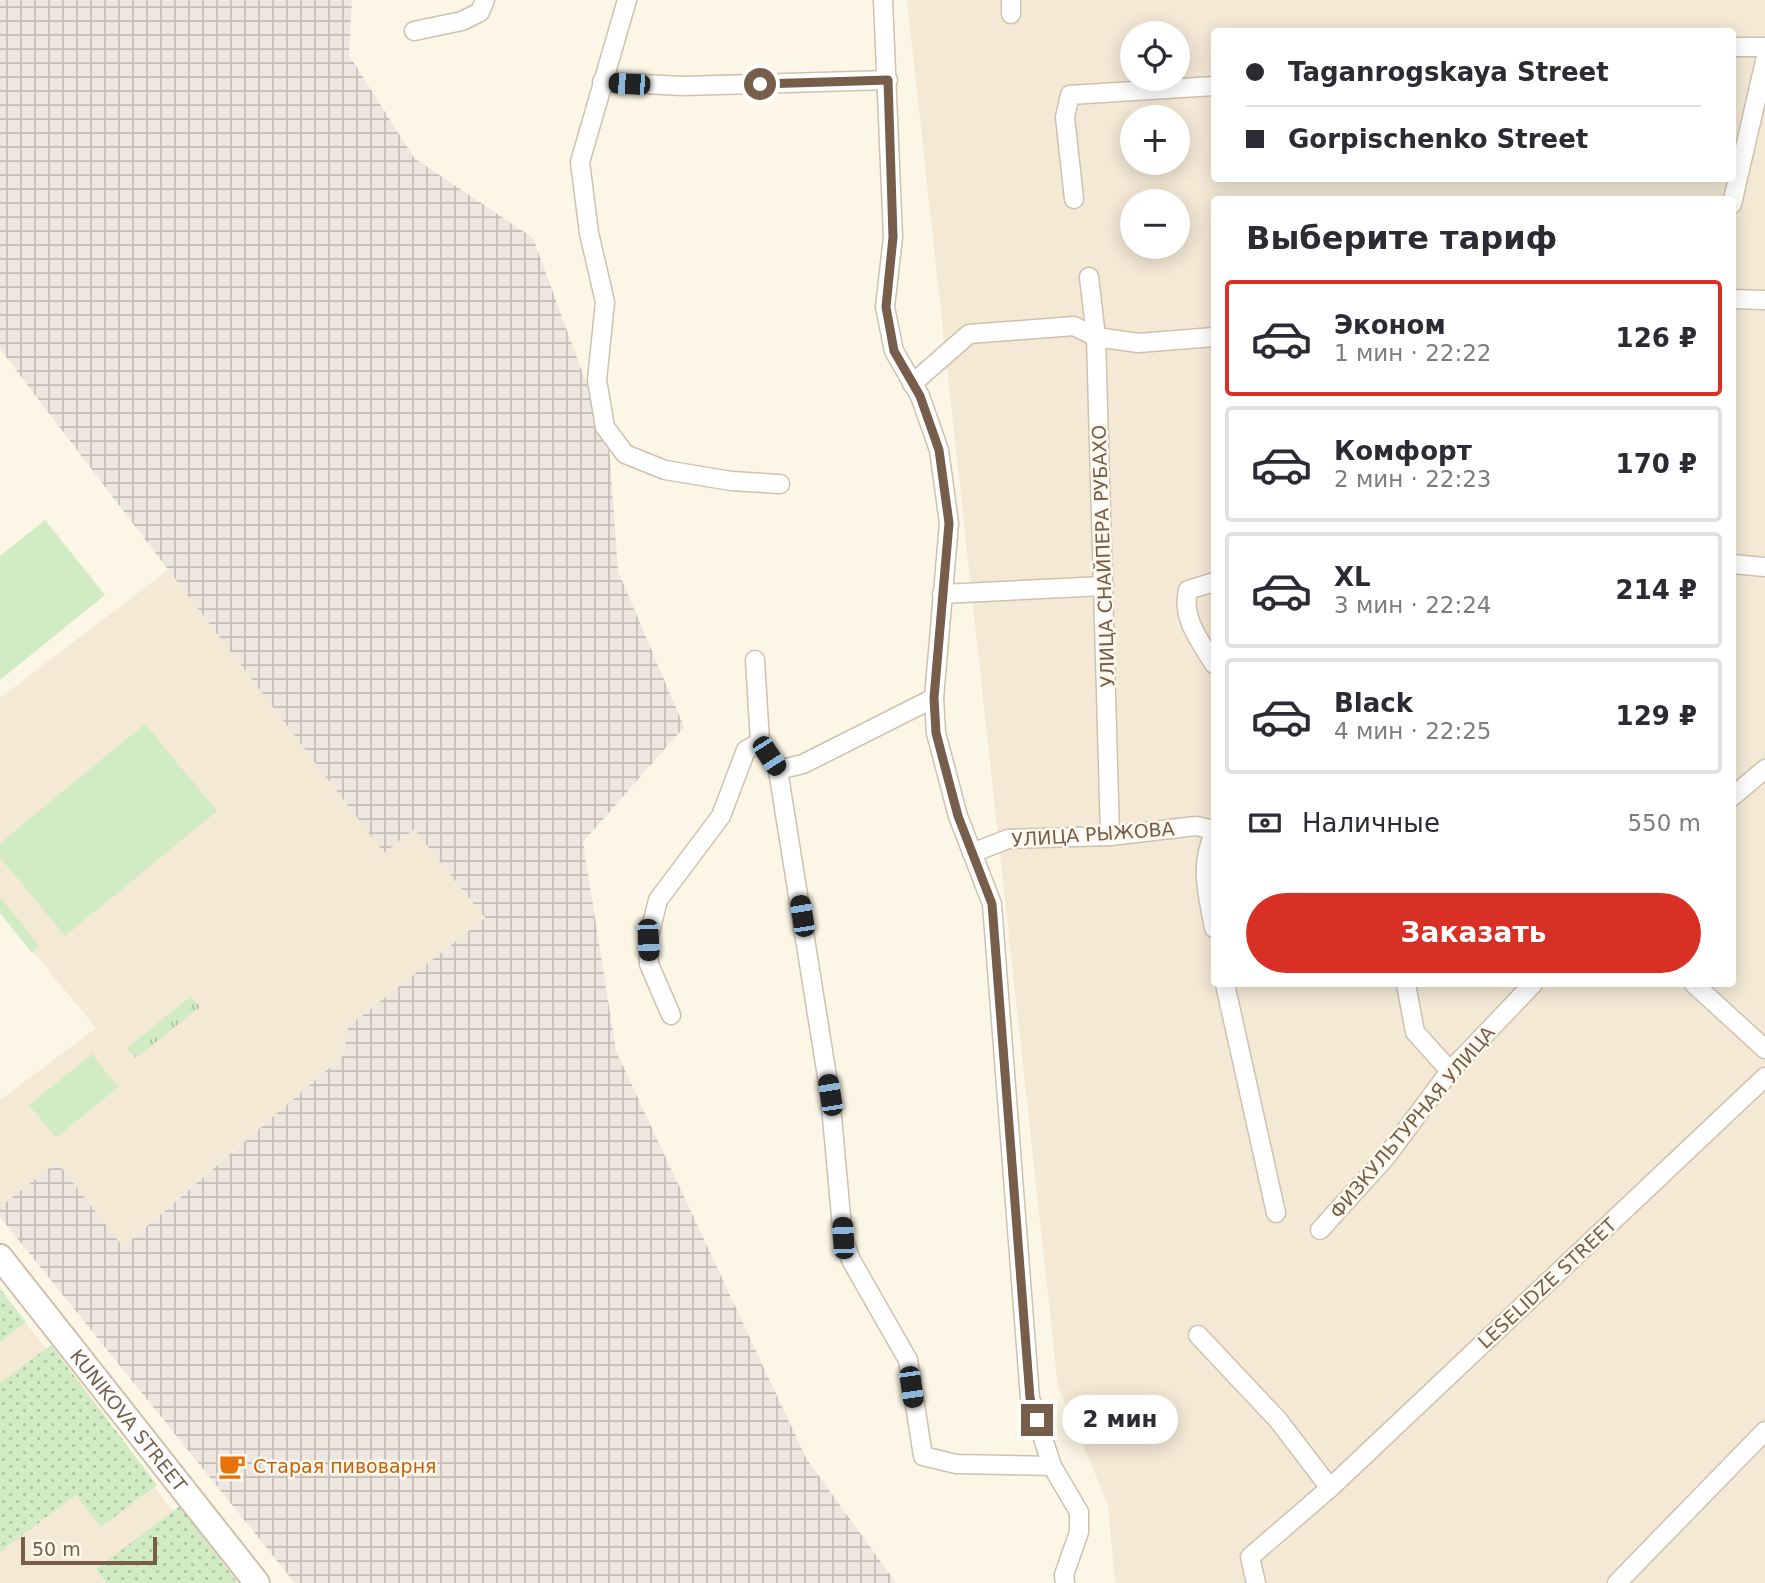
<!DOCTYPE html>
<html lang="ru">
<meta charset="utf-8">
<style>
body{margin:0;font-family:"DejaVu Sans",sans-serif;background:#f2f2f3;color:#2b2b33;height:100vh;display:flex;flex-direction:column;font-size:26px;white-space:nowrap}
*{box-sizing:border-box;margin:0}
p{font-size:23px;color:#7c7c81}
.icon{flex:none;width:38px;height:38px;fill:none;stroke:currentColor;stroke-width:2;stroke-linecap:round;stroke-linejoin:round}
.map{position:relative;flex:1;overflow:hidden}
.details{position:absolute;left:1211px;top:196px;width:525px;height:791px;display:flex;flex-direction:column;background:#fff;border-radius:7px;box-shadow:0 4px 18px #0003}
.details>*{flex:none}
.hud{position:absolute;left:1211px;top:28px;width:525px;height:154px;border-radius:7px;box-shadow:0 4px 18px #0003;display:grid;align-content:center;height:154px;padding:0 35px;background:#fff}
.tools{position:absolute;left:1120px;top:21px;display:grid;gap:14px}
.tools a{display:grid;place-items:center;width:70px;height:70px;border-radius:50%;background:#fff;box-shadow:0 4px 18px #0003;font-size:35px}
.scale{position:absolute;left:21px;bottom:18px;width:136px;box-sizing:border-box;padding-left:7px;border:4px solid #765e4b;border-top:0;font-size:19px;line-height:24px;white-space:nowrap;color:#765e4b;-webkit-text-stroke:5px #fff9ed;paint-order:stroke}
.end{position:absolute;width:32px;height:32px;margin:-16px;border:9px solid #765e4b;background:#fff;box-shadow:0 0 0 4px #fff}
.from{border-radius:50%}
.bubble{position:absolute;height:49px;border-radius:24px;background:#fff;box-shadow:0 4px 18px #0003;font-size:23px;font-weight:700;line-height:49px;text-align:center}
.car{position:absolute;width:21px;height:42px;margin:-21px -10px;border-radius:9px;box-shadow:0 0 5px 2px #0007;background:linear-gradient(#222 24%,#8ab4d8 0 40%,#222 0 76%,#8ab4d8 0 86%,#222 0)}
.hud b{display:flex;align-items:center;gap:24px;height:66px;font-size:26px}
.hud b+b{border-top:2px solid #e1e1e2}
.hud i{width:18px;height:18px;background:#2b2b33}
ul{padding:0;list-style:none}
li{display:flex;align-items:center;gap:21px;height:116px;margin:0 14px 10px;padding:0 21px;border:4px solid #e1e1e2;border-radius:7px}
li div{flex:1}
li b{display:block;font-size:26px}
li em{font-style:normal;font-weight:700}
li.current{border-color:#d93025}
li>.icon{width:63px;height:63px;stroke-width:1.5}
h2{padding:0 35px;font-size:32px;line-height:84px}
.pay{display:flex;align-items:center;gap:18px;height:77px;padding:0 35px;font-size:26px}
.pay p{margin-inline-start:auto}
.cta{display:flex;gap:14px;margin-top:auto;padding:14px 35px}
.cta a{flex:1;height:80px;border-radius:42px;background:#d93025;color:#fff;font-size:28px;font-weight:700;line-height:80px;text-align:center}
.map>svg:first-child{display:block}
.residential{fill:#f4e9d5;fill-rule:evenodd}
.industrial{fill:url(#industrial-grid)}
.grass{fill:url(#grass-dots)}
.park{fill:url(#park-tufts)}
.garden{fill:#d1ebc4}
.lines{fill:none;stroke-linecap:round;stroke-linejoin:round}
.street-casing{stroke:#d0c1af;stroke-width:21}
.secondary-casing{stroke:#d1bfaa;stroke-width:28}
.street{stroke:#fff;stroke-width:18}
.secondary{stroke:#fff;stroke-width:24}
.route{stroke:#765e4b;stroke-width:9}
.labels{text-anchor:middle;stroke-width:5;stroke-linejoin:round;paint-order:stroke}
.street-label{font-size:19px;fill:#765e4b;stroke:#fff9ed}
.food-label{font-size:19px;fill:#c56008;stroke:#fff9ed;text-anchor:start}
</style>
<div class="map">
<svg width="1765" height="1583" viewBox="0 0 1765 1583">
<defs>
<pattern id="industrial-grid" width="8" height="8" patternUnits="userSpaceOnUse" patternTransform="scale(1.75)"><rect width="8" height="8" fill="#ede7e0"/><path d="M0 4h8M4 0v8" fill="none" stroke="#c5beb8"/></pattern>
<pattern id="grass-dots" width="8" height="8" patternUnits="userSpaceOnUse" patternTransform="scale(1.75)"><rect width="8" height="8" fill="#d1ebc4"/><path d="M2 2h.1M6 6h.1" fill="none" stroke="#aec2a1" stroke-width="1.8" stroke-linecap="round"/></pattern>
<pattern id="park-tufts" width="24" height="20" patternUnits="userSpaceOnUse" patternTransform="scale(1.75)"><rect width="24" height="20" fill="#d1ebc4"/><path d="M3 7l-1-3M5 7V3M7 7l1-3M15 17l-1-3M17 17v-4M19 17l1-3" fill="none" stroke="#aec2a1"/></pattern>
</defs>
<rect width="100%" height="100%" fill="#fcf6e6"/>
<g class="residential">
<path d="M907,0H1765V1583H1115L1108,1504L1058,1387ZM1214,32H1732V178H1214ZM1132,33H1178V79H1132ZM1132,117H1178V163H1132ZM1214,200H1732V984H1214ZM1132,201H1178V247H1132Z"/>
<polygon points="168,570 384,852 414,829 485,918 349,1027 344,1055 122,1247 57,1162 0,1207 0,1100 96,1028 0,911 0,698"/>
<polygon points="0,1290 229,1583 0,1583"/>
</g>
<polygon class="industrial" points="0,0 352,0 349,55 414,158 533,238 609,445 618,571 684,727 583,842 616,1051 806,1458 896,1583 295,1583 0,1217 0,1207 57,1162 123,1247 344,1055 348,1027 485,918 414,829 384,853 0,349"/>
<g class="grass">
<polygon points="0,1288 26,1322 0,1342"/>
<polygon points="51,1345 157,1485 101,1527 76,1495 0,1552 0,1383"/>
<polygon points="180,1506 238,1583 107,1583 96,1569"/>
</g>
<polygon class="park" points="191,996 200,1007 136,1058 127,1048"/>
<g class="garden">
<polygon points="45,520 105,595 0,680 0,556"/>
<polygon points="145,724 217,811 65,936 0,857 0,843"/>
<polygon points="0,897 39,946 32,953 0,913"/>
<polygon points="92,1054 118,1087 56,1138 29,1105"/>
</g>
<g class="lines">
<defs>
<g id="street">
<polyline points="627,0 580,162 589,233 605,302 597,380 605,427 625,454 665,470 731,481 780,484"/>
<polyline points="883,0 893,237 885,307 894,351 920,396 939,450 949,523 934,698 936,733 958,816 992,904 1030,1398 1052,1466 1079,1512 1079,1532 1064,1575 1065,1583"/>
<polyline points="1011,0 1011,14"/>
<polyline points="414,31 462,21 480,12 485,0"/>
<polyline points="1732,47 1765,47"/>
<polyline points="602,82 683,86 888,80"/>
<polyline points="1074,199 1065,117 1070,95 1214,86"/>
<polyline points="1732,204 1765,61"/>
<polyline points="1089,277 1096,337 1110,836"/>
<polyline points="1732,299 1765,300"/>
<polyline points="912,384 969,334 1074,326 1096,337 1138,343 1214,337"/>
<polyline points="1732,564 1765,567"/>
<path d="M1214,582L1188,590C1181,618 1200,641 1214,664"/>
<polyline points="942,594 1104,586"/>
<polyline points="755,660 760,742 778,770 830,1095 843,1238 851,1260 908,1360 923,1456 956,1464 1052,1466"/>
<polyline points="778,770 803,764 934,698"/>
<polyline points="1732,797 1765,769"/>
<path d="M1214,834C1199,866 1208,895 1214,928"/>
<polyline points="972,853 1008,839 1110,836 1196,826 1214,830"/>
<polyline points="1225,984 1276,1213"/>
<polyline points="1406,984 1415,1032 1450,1071"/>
<polyline points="1694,984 1765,1049"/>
<polyline points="671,1015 649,964 648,940 658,900 721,816 746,750 760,742"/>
<polyline points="1320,1230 1386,1157 1450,1071 1533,984"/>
<polyline points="1198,1335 1278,1420 1330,1488"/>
<polyline points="1256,1583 1250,1557 1330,1488 1765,1077"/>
<polyline points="1617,1583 1765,1431"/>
</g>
<g id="secondary">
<path id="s1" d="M0,1257L257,1583"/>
</g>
</defs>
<use href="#street" class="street-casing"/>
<use href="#secondary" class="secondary-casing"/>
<use href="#street" class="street"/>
<use href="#secondary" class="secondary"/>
</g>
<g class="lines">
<polyline class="route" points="760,84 888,80 893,237 886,307 894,351 920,396 939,450 949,523 934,698 936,733 958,816 992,904 1030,1398 1037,1420"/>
</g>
<defs>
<symbol id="cafe-bare" viewBox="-9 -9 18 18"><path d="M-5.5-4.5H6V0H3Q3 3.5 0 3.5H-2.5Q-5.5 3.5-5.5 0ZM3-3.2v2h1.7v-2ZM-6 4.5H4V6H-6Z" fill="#e8710a" stroke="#fff9ed" stroke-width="2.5" paint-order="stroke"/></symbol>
</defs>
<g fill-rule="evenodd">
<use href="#cafe-bare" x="213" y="1447" width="38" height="38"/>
</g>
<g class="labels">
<g class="street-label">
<text transform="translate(1103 556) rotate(-92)" y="7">УЛИЦА СНАЙПЕРА РУБАХО</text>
<text transform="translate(1093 834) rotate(-4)" y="7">УЛИЦА РЫЖОВА</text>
<text transform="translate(1412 1122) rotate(-50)" y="7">ФИЗКУЛЬТУРНАЯ УЛИЦА</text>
<text transform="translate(1547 1283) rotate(-43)" y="7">LESELIDZE STREET</text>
<text dy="7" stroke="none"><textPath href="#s1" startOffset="208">KUNIKOVA STREET</textPath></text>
</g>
<g class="food-label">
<text x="253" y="1473">Старая пивоварня</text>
</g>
</g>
</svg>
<div class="tools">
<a><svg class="icon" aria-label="locate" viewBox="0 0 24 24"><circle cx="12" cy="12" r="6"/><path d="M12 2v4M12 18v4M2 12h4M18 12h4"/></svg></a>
<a>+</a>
<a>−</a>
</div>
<div class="scale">50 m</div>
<i class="end from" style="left:760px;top:84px"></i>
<i class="end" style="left:1037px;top:1420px"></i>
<div class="bubble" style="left:1062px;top:1395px;width:116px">2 мин</div>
<i class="car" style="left:629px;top:84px;rotate:273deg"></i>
<i class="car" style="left:769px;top:756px;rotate:147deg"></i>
<i class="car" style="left:802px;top:916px;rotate:351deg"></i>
<i class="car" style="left:648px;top:940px;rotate:177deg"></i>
<i class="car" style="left:830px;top:1095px;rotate:351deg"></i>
<i class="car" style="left:843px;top:1238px;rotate:357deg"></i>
<i class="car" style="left:911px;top:1387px;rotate:172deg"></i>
<div class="hud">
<b><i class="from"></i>Taganrogskaya Street</b>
<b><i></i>Gorpischenko Street</b>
</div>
<section class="details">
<h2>Выберите тариф</h2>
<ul>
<li class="current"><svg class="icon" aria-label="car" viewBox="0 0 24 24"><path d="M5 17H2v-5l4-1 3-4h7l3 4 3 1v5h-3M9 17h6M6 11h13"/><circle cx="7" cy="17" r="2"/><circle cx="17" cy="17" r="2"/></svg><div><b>Эконом</b><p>1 мин · 22:22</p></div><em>126 ₽</em></li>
<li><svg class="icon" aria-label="car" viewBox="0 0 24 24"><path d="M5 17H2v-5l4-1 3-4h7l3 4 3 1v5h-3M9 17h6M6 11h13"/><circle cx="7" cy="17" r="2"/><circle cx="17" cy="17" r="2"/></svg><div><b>Комфорт</b><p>2 мин · 22:23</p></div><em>170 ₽</em></li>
<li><svg class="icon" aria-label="car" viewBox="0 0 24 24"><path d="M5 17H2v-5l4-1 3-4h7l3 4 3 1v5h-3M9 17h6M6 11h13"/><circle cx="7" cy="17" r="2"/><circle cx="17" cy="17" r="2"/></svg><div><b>XL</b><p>3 мин · 22:24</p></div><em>214 ₽</em></li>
<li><svg class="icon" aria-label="car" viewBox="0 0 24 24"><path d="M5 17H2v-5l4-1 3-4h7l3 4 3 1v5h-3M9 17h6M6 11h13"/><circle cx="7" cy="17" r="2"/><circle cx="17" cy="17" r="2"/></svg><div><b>Black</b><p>4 мин · 22:25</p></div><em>129 ₽</em></li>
</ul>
<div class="pay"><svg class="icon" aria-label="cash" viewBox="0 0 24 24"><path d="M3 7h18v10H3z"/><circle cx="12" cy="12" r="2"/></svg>Наличные<p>550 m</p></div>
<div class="cta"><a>Заказать</a></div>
</section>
</div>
